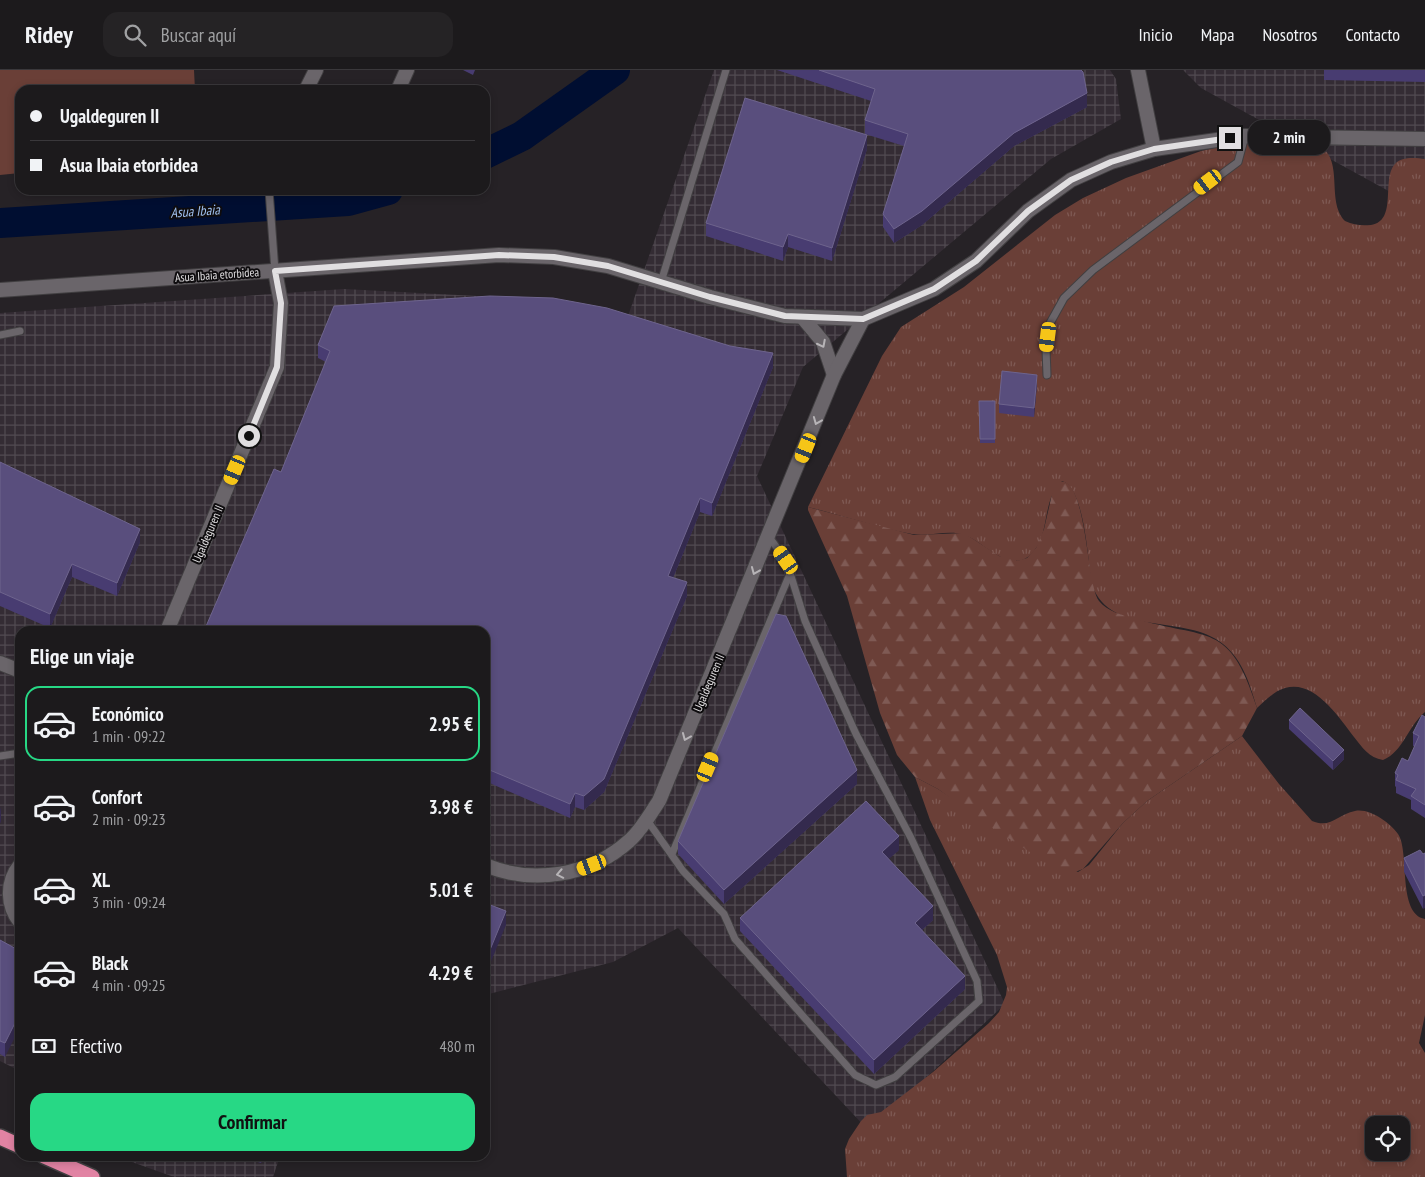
<!DOCTYPE html>
<html lang="es">
<meta charset="utf-8">
<style>
body{margin:0;font-family:"PT Sans Narrow",sans-serif;background:#252325;color:#f1f3f6;height:100vh;display:flex;flex-direction:column;font-size:19px;white-space:nowrap}
*{box-sizing:border-box;margin:0}
p{font-size:16px;color:#a0a1a3}
.icon{flex:none;width:28px;height:28px;fill:none;stroke:currentColor;stroke-width:2;stroke-linecap:round;stroke-linejoin:round}
.map{position:relative;flex:1;overflow:hidden}
.drawer{position:absolute;left:15px;top:556px;width:475px;height:535px;display:flex;flex-direction:column;background:#1c1a1c;border-radius:15px;box-shadow:0 2px 8px #0003,0 0 0 1px #3a383b}
.drawer>*{flex:none}
.top-card{position:absolute;left:15px;top:15px;width:475px;height:110px;border-radius:15px;box-shadow:0 2px 8px #0003,0 0 0 1px #3a383b;display:grid;align-content:center;height:110px;padding:0 15px;background:#1c1a1c}
.controls{position:absolute;left:1365px;top:1046px;display:grid;gap:10px}
.controls a{display:grid;place-items:center;width:45px;height:45px;border-radius:10px;background:#1c1a1c;box-shadow:0 2px 8px #0003,0 0 0 1px #3a383b;font-size:25px}
.end{position:absolute;width:22px;height:22px;margin:-11px;border:6px solid #e1dfe1;background:#111;box-shadow:0 0 0 2px #111}
.from{border-radius:50%}
.bubble{position:absolute;height:35px;border-radius:15px;background:#1c1a1c;box-shadow:0 2px 8px #0003,0 0 0 1px #3a383b;font-size:16px;font-weight:800;line-height:35px;text-align:center}
.car{position:absolute;width:15px;height:30px;margin:-15px -8px;border-radius:6px;box-shadow:0 0 4px 1px #0007;background:linear-gradient(#f5c518 24%,#345 0 40%,#f5c518 0 76%,#345 0 86%,#f5c518 0)}
.top-card b{display:flex;align-items:center;gap:18px;height:48px;font-size:19px}
.top-card b+b{border-top:1px solid #3a383b}
.top-card i{width:12px;height:12px;background:#f1f3f6}
ul{padding:0;list-style:none}
li{display:flex;align-items:center;gap:15px;height:75px;margin:0 10px 8px;padding:0 5px;border:2px solid transparent;border-radius:15px}
li div{flex:1}
li b{display:block;font-size:19px}
li em{font-style:normal;font-weight:800}
li.current{border-color:#27d885}
li>.icon{width:45px;height:45px;stroke-width:1.5}
h2{padding:0 15px;font-size:22px;line-height:60px}
.pay{display:flex;align-items:center;gap:12px;height:55px;padding:0 15px;font-size:19px}
.pay p{margin-inline-start:auto}
.action{display:flex;gap:10px;margin-top:auto;padding:10px 15px}
.action a{flex:1;height:58px;border-radius:15px;background:#27d885;color:#111;font-size:20px;font-weight:800;line-height:58px;text-align:center}
header{display:flex;align-items:center;gap:30px;box-sizing:border-box;height:70px;padding:0 25px;background:#1c1a1c;border-bottom:1px solid #3a383b}
header strong{font-size:24px}
nav{display:flex;gap:28px;margin-inline-start:auto;font-size:18px}
.search{width:350px;height:45px;background:#252325;display:flex;align-items:center;gap:12px;box-sizing:border-box;padding:0 18px;border-radius:15px;color:#a0a1a3;font-size:19px}
.map>svg:first-child{display:block}
.industrial{fill:url(#industrial-grid)}
.grass{fill:url(#grass-tufts);fill-rule:evenodd}
.forest{fill:url(#forest-firs)}
.green{fill:#6a3f37}
.lines{fill:none;stroke-linecap:round;stroke-linejoin:round}
.river{stroke:#000e31;stroke-width:30}
.service-casing{stroke:#413f41;stroke-width:9}
.minor-casing{stroke:#413f41;stroke-width:16}
.motorway-casing{stroke:#413f41;stroke-width:18}
.service{stroke:#6a656a;stroke-width:7}
.minor{stroke:#6a656a;stroke-width:14}
.motorway{stroke:#e183a3;stroke-width:15}
.wall{fill:#483c71}
.shaded-wall{fill:#342a4e}
.building{fill:#594e7d;stroke:#6e648d}
.oneway{stroke:#b7b4b7}
.route{stroke:#e1dfe1;stroke-width:6}
.labels{text-anchor:middle;stroke-width:4;stroke-linejoin:round;paint-order:stroke}
.street-label{font-size:12px;fill:#e1dfe1;stroke:#0e0c0e}
.water-label{font-size:14px;font-style:italic;fill:#a0c1f0;stroke:#0e0c0e}
</style>
<header>
<strong>Ridey</strong>
<div class="search"><svg class="icon" aria-label="search" viewBox="0 0 24 24"><circle cx="10" cy="10" r="6"/><path d="M15 15l6 6"/></svg>Buscar aquí</div>
<nav><a>Inicio</a><a>Mapa</a><a>Nosotros</a><a>Contacto</a></nav>
</header>
<div class="map">
<svg width="1425" height="1107" viewBox="0 0 1425 1107">
<defs>
<pattern id="industrial-grid" width="8" height="8" patternUnits="userSpaceOnUse" patternTransform="scale(1.25)"><rect width="8" height="8" fill="#342c34"/><path d="M0 4h8M4 0v8" fill="none" stroke="#514a51"/></pattern>
<pattern id="grass-tufts" width="24" height="20" patternUnits="userSpaceOnUse" patternTransform="scale(1.25)"><rect width="24" height="20" fill="#6a3f37"/><path d="M3 7l-1-3M5 7V3M7 7l1-3M15 17l-1-3M17 17v-4M19 17l1-3" fill="none" stroke="#7f5a54"/></pattern>
<pattern id="forest-firs" width="22" height="20" patternUnits="userSpaceOnUse" patternTransform="scale(1.25)"><rect width="22" height="20" fill="#6a3f37"/><path d="M5 1l3.5 6h-7zM16 11l3.5 6h-7z" fill="#7f5a54"/></pattern>
</defs>
<rect width="100%" height="100%" fill="#262226"/>
<g class="industrial">
<polygon points="714,0 1110,0 1116,9 1121,49 1051,89 803,297 757,406 1005,934 869,1061 678,858 613,892 485,925 485,561 20,561 20,1001 0,991 0,243 344,219 533,229 628,246"/>
<polygon points="1183,0 1425,0 1425,141 1201,18"/>
<polygon points="115,1086 280,1086 273,1107 174,1107"/>
</g>
<g class="grass">
<path d="M1245,71L1317,74C1346,89 1325,130 1345,151C1354,155 1361,156 1371,155C1398,151 1381,109 1395,94C1402,86 1416,88 1425,89V642C1408,656 1403,682 1383,690C1369,688 1362,677 1354,667C1339,647 1314,609 1285,618C1274,621 1265,631 1257,638C1250,615 1243,590 1223,574C1186,543 1111,568 1092,515C1088,494 1085,417 1062,411C1040,431 1052,467 1029,486C1008,503 984,472 965,465C948,459 930,467 912,464C878,458 842,445 808,437L882,286L901,257L964,217L1055,145L1083,128L1126,108L1201,81Z"/>
<path d="M1242,666L1279,714L1312,751C1331,759 1338,744 1355,741C1370,738 1390,753 1398,764C1410,781 1397,844 1425,849V945L1419,973L1425,983V1107H847L845,1079L849,1069L861,1051L867,1045L881,1042L933,1002L989,953L999,942L1006,925L1007,917L997,885L930,750L915,707L938,719L1006,765L1078,802L1089,795L1123,753L1147,731ZM1374,1055H1401V1082H1374Z"/>
</g>
<path class="forest" d="M1059,412C1087,404 1086,515 1099,531C1107,541 1122,545 1133,548C1209,571 1229,550 1257,638L1242,666L1147,731L1123,753L1083,799L1075,802H1064L1050,795L973,745L938,719L915,707L897,685L880,643L847,526L808,440V437L914,465L964,463L999,486L1017,491L1027,488L1036,478L1044,459L1053,420Z"/>
<polygon class="green" points="0,0 194,0 195,20 20,20 20,103 0,105"/>
<g class="lines">
<g class="river">
<polyline points="485,84 522,66 615,0"/>
<polyline points="0,153 348,131 388,120"/>
</g>
<defs>
<g id="service">
<polyline points="269,120 275,201"/>
<polyline points="661,212 726,0"/>
<polyline points="0,265 20,261"/>
<polyline points="1047,305 1046,279 1049,255 1064,228 1093,200 1238,92 1245,66"/>
<polyline points="0,686 20,683"/>
<polyline points="647,750 683,801 724,844 735,869 855,1005 876,1015 895,1007 979,931 977,911 911,768 856,664 805,551 786,490 769,467"/>
<polyline points="672,784 789,506"/>
</g>
<g id="minor">
<polyline points="1138,0 1154,79"/>
<polyline points="306,20 316,0"/>
<polyline points="398,20 407,0"/>
<polyline points="0,220 499,185 554,187 608,196 710,227 785,246 863,249 934,219 976,191 1028,141 1071,110 1111,92 1154,79 1245,66 1425,69"/>
<polyline points="803,248 823,272 834,305"/>
<polyline points="167,561 277,297 281,233 275,201"/>
<polyline points="0,593 20,601"/>
<path d="M20,795C6,812 7,836 20,852"/>
<path d="M485,795C533,815 590,806 629,771C641,761 650,744 659,731L834,305L863,249"/>
</g>
<g id="motorway">
<polyline points="0,1067 20,1076"/>
<polyline points="44,1086 92,1107"/>
</g>
</defs>
<use href="#service" class="service-casing"/>
<use href="#minor" class="minor-casing"/>
<use href="#motorway" class="motorway-casing"/>
<use href="#service" class="service"/>
<use href="#minor" class="minor"/>
<use href="#motorway" class="motorway"/>
</g>
<g class="wall">
<polygon points="463,0 475,0 473,5"/>
<polygon points="777,0 1081,0 1087,37 1014,76 922,155 894,173 883,157 883,144 904,76 865,64 865,50 871,31"/>
<polygon points="1324,0 1425,0 1425,12 1324,10"/>
<polygon points="867,79 832,191 788,177 783,191 706,166 706,153"/>
<polygon points="318,275 773,297 712,446 700,442 673,508 687,526 604,722 584,740 575,737 570,748 485,711 485,561 281,402 326,292 318,288"/>
<polygon points="1037,314 1034,347 999,343 999,334"/>
<polygon points="979,331 995,331 995,373 980,373"/>
<polygon points="0,392 140,472 117,526 72,507 50,558 0,536"/>
<polygon points="1425,647 1425,748 1411,739 1411,730 1396,723 1396,717 1395,716 1395,703 1408,691 1415,677 1413,676 1413,663"/>
<polygon points="1289,650 1344,689 1333,700 1289,659"/>
<polygon points="857,714 724,834 678,784 678,771"/>
<polygon points="899,780 888,789 933,850 922,860 965,919 874,1004 740,861 740,848"/>
<polygon points="1425,783 1423,839 1404,802 1404,788 1423,784"/>
<polygon points="0,870 20,881 5,987 0,984"/>
<polygon points="240,1086 264,1086 261,1093"/>
</g>
<g class="shaded-wall">
<polygon points="1087,23 1087,37 1014,76 922,155 894,173 894,159 1014,63"/>
<polygon points="867,65 867,79 832,191 832,178"/>
<polygon points="788,164 788,177 783,191 783,177"/>
<polygon points="773,283 773,297 712,446 712,433"/>
<polygon points="1037,305 1037,314 1034,347 1034,338"/>
<polygon points="700,428 700,442 668,520 668,506"/>
<polygon points="140,459 140,472 117,526 117,513"/>
<polygon points="72,494 72,507 50,558 50,544"/>
<polygon points="687,512 687,526 604,722 584,740 584,726"/>
<polygon points="1344,680 1344,689 1333,700 1333,691"/>
<polygon points="857,700 857,714 724,834 724,820"/>
<polygon points="575,723 575,737 570,748 570,734"/>
<polygon points="1,737 1,751 0,754 0,741"/>
<polygon points="899,766 899,780 882,795 882,782"/>
<polygon points="1425,825 1425,838 1423,839 1423,826"/>
<polygon points="933,836 933,850 915,866 915,853"/>
<polygon points="506,841 506,855 485,906 485,892"/>
<polygon points="965,906 965,919 874,1004 874,990"/>
<polygon points="20,943 20,957 5,987 5,973"/>
<polygon points="261,1086 264,1086 261,1093"/>
</g>
<g class="building">
<polygon points="819,0 1081,0 1083,2 1087,23 1014,63 922,141 894,159 883,144 908,64 865,50 875,19"/>
<polygon points="745,28 867,65 832,178 788,164 783,177 706,153"/>
<polygon points="490,226 553,228 607,238 730,276 773,283 712,433 700,428 668,506 687,512 604,709 584,726 575,723 570,734 485,698 485,561 204,561 274,399 281,402 330,281 318,275 334,236"/>
<polygon points="1002,301 1037,305 1034,338 999,334"/>
<polygon points="979,331 995,331 995,369 980,369"/>
<polygon points="0,392 140,459 117,513 72,494 50,544 0,522"/>
<polygon points="776,544 786,546 857,700 724,820 678,771"/>
<polygon points="1300,638 1344,680 1333,691 1289,650"/>
<polygon points="1422,645 1425,647 1425,735 1411,726 1416,719 1396,710 1398,705 1395,703 1402,688 1408,691 1419,666 1413,663"/>
<polygon points="866,731 899,766 882,782 933,836 915,853 965,906 874,990 740,848"/>
<polygon points="1420,780 1423,784 1425,783 1425,825 1423,826 1404,788"/>
<polygon points="485,833 506,841 485,892"/>
<polygon points="0,870 20,881 20,943 5,973 0,971"/>
</g>
<defs><path id="oneway-chevron" d="M-2-3.5L2.5 0L-2 3.5" fill="none" stroke-width="1.6" stroke-linecap="round" stroke-linejoin="round" transform="scale(1.25)"/></defs>
<g class="oneway">
<use href="#oneway-chevron" transform="translate(822 274) rotate(63)"/>
<use href="#oneway-chevron" transform="translate(817 351) rotate(112)"/>
<use href="#oneway-chevron" transform="translate(755 501) rotate(113)"/>
<use href="#oneway-chevron" transform="translate(686 667) rotate(113)"/>
<use href="#oneway-chevron" transform="translate(560 804) rotate(169)"/>
</g>
<g class="lines">
<polyline class="route" points="249,366 277,297 281,233 275,201 499,185 554,187 608,196 710,227 785,246 863,249 934,219 976,191 1028,141 1071,110 1111,92 1154,79 1230,68"/>
</g>
<g class="labels">
<g class="street-label">
<text transform="translate(217 205) rotate(-4)" y="4">Asua Ibaia etorbidea</text>
<text transform="translate(208 464) rotate(-67)" y="4">Ugaldeguren II</text>
<text transform="translate(709 613) rotate(-67)" y="4">Ugaldeguren II</text>
</g>
<g class="water-label">
<text transform="translate(195 141) rotate(-4)" y="5">Asua Ibaia</text>
</g>
</g>
</svg>
<div class="controls">
<a><svg class="icon" aria-label="locate" viewBox="0 0 24 24"><circle cx="12" cy="12" r="6"/><path d="M12 2v4M12 18v4M2 12h4M18 12h4"/></svg></a>
</div>
<i class="end from" style="left:249px;top:366px"></i>
<i class="end" style="left:1230px;top:68px"></i>
<div class="bubble" style="left:1248px;top:50px;width:82px">2 min</div>
<i class="car" style="left:1208px;top:112px;rotate:233deg"></i>
<i class="car" style="left:1048px;top:267px;rotate:187deg"></i>
<i class="car" style="left:806px;top:378px;rotate:202deg"></i>
<i class="car" style="left:235px;top:400px;rotate:203deg"></i>
<i class="car" style="left:786px;top:490px;rotate:325deg"></i>
<i class="car" style="left:708px;top:697px;rotate:23deg"></i>
<i class="car" style="left:592px;top:795px;rotate:249deg"></i>
<div class="top-card">
<b><i class="from"></i>Ugaldeguren II</b>
<b><i></i>Asua Ibaia etorbidea</b>
</div>
<section class="drawer">
<h2>Elige un viaje</h2>
<ul>
<li class="current"><svg class="icon" aria-label="car" viewBox="0 0 24 24"><path d="M5 17H2v-5l4-1 3-4h7l3 4 3 1v5h-3M9 17h6M6 11h13"/><circle cx="7" cy="17" r="2"/><circle cx="17" cy="17" r="2"/></svg><div><b>Económico</b><p>1 min · 09:22</p></div><em>2.95 €</em></li>
<li><svg class="icon" aria-label="car" viewBox="0 0 24 24"><path d="M5 17H2v-5l4-1 3-4h7l3 4 3 1v5h-3M9 17h6M6 11h13"/><circle cx="7" cy="17" r="2"/><circle cx="17" cy="17" r="2"/></svg><div><b>Confort</b><p>2 min · 09:23</p></div><em>3.98 €</em></li>
<li><svg class="icon" aria-label="car" viewBox="0 0 24 24"><path d="M5 17H2v-5l4-1 3-4h7l3 4 3 1v5h-3M9 17h6M6 11h13"/><circle cx="7" cy="17" r="2"/><circle cx="17" cy="17" r="2"/></svg><div><b>XL</b><p>3 min · 09:24</p></div><em>5.01 €</em></li>
<li><svg class="icon" aria-label="car" viewBox="0 0 24 24"><path d="M5 17H2v-5l4-1 3-4h7l3 4 3 1v5h-3M9 17h6M6 11h13"/><circle cx="7" cy="17" r="2"/><circle cx="17" cy="17" r="2"/></svg><div><b>Black</b><p>4 min · 09:25</p></div><em>4.29 €</em></li>
</ul>
<div class="pay"><svg class="icon" aria-label="cash" viewBox="0 0 24 24"><path d="M3 7h18v10H3z"/><circle cx="12" cy="12" r="2"/></svg>Efectivo<p>480 m</p></div>
<div class="action"><a>Confirmar</a></div>
</section>
</div>
